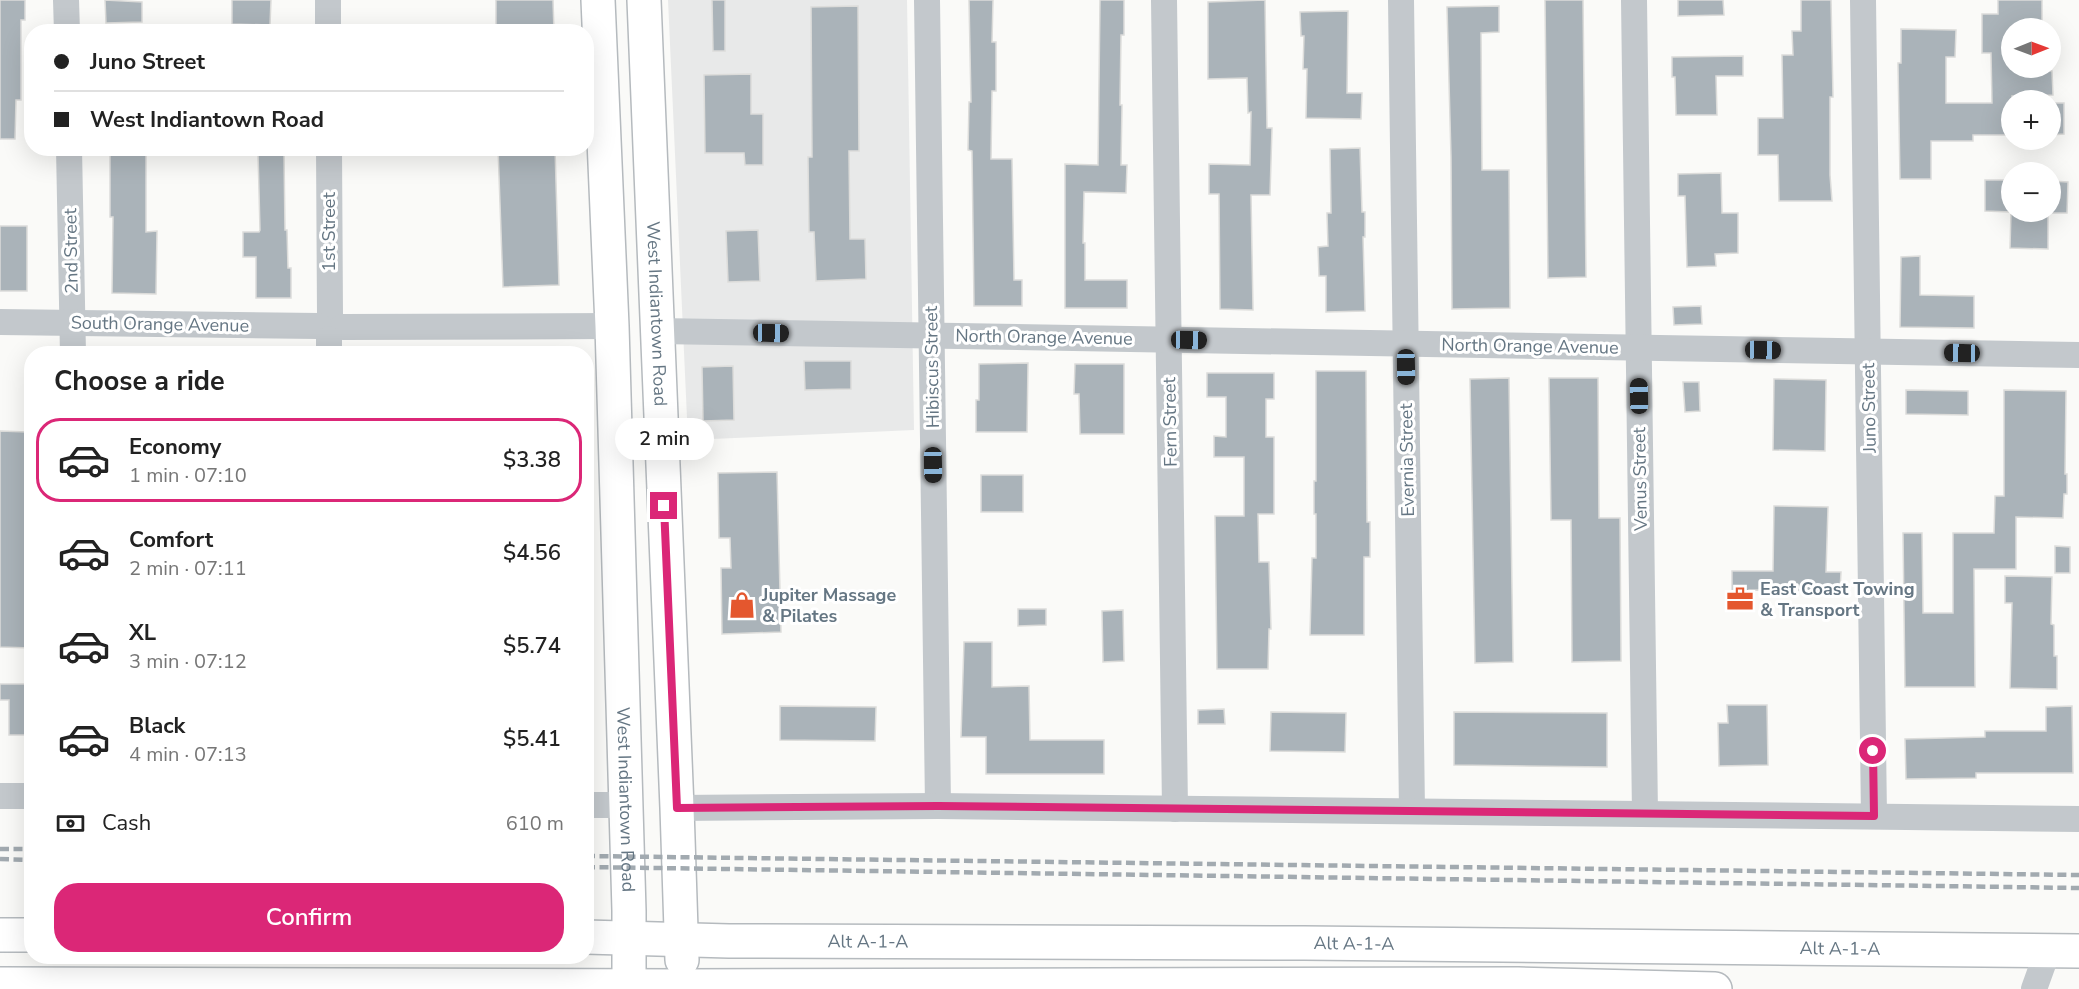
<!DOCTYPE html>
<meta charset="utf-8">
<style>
body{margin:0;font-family:"Nunito Sans",sans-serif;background:#f2f2f2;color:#222;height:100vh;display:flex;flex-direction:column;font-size:22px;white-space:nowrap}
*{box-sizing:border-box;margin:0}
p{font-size:20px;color:#767676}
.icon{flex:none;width:33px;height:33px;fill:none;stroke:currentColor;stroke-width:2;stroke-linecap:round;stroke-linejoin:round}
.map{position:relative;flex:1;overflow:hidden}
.drawer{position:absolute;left:24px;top:346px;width:570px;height:618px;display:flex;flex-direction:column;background:#fff;border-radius:24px;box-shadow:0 6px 24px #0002}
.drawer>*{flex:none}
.banner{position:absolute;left:24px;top:24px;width:570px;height:132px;border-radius:24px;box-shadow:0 6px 24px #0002;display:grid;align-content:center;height:132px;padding:0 30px;background:#fff}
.needle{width:39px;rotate:89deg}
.tools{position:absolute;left:2001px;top:18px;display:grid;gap:12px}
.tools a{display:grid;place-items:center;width:60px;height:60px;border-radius:50%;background:#fff;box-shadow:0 6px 24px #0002;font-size:30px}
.end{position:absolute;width:27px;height:27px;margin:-14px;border:8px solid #db2777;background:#fff;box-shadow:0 0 0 3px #fff}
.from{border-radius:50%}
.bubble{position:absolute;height:42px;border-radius:21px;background:#fff;box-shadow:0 6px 24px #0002;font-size:20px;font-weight:600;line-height:42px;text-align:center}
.car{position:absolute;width:18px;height:36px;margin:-18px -9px;border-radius:8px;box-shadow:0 0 4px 2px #0007;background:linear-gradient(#222 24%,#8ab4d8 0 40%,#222 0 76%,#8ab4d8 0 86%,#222 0)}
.banner b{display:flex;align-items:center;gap:21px;height:57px;font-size:22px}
.banner b+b{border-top:2px solid #e0e0e0}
.banner i{width:15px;height:15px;background:#222}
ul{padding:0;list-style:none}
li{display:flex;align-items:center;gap:18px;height:84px;margin:0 12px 9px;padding:0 18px;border:3px solid transparent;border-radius:24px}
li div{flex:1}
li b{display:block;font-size:22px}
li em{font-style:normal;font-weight:600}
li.selected{border-color:#db2777}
li>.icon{width:54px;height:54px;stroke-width:1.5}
h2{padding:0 30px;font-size:27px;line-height:72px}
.pay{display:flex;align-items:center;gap:15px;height:66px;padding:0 30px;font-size:22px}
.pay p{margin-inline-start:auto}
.button{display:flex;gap:12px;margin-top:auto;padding:12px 30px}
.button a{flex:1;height:69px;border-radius:24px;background:#db2777;color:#fff;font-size:24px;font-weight:600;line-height:69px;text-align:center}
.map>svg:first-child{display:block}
.built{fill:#e8e9e9}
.building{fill:#aab3b9;stroke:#dcdcda;stroke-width:1.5}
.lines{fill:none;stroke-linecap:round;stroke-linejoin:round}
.major-casing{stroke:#b5babe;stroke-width:36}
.minor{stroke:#c3c8cc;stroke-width:26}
.major{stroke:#fff;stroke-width:33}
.rail{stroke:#a2aab0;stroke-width:4.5;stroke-dasharray:9 4.5;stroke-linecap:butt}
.route{stroke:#db2777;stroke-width:8}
.labels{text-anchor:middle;stroke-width:6;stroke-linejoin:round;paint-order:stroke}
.street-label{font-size:18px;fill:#657683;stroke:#fff}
.poi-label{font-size:18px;font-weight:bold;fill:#657683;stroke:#fff;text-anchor:start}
</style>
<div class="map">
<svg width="2079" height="989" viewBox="0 0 2079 989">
<rect width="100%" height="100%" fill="#fafaf8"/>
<polygon class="built" points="668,0 907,0 914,430 688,440"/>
<g class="building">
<polygon points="0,0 25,0 25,20 21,20 21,100 16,100 15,139 0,139"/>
<polygon points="105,0 142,2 142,22 106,23"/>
<polygon points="232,0 271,0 270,25 232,24"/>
<polygon points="496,0 553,0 554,32 496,32"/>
<polygon points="712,0 725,0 725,51 713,51"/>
<polygon points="969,0 993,0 992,42 996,42 996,91 992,91 991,159 1012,159 1014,280 1022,280 1022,306 974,306 972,151 968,150 969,102 971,102"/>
<polygon points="1100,0 1124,0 1124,35 1121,35 1120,105 1122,105 1121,165 1127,165 1126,193 1084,192 1083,243 1085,243 1085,280 1127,280 1127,308 1065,308 1065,164 1098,165"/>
<polygon points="1265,0 1267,128 1272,128 1270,195 1251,195 1253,310 1220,309 1219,194 1209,194 1209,164 1250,165 1251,112 1248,113 1247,78 1208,79 1208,2"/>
<polygon points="1545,0 1583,0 1586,277 1548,278"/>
<polygon points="1678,0 1723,0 1724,15 1678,16"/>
<polygon points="1801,0 1831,0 1833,97 1830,97 1830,175 1832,201 1779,201 1778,155 1758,155 1758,118 1783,118 1782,55 1793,55 1792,31 1801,31"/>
<polygon points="1998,0 2042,0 2042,28 2012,28 2012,68 2038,68 2038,71 2052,71 2053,95 2012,96 2012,135 1973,135 1973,141 1931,141 1931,179 1900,179 1898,63 1901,63 1901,29 1956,30 1955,57 1946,57 1946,103 1992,103 1991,53 1982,53 1982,14 1998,14"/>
<polygon points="858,6 859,151 849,151 850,239 865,239 866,279 816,281 814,232 809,232 808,157 812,157 811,7"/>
<polygon points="1499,6 1499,32 1481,33 1482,170 1509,170 1510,308 1452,309 1451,157 1447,7"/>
<polygon points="1348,11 1347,93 1362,93 1361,119 1306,118 1307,69 1303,69 1304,36 1301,36 1300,12"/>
<polygon points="1743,56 1743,76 1716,76 1717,115 1676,115 1675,77 1672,77 1672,57"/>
<polygon points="751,74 751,114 763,114 763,165 745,165 744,153 705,153 704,75"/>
<polygon points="2050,103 2064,103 2064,134 2050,135"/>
<polygon points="110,148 146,148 146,232 157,231 156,294 112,293 113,217 110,217"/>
<polygon points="498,148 555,148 559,285 503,287"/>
<polygon points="1360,148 1362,212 1365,212 1365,237 1363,237 1365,311 1326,312 1326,276 1319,276 1318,247 1328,246 1327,213 1331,213 1330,149"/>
<polygon points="258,153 284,153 285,230 287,230 288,268 291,268 291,298 256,298 256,257 243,257 243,232 259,232 260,230"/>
<polygon points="1721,173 1722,213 1738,213 1738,253 1715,254 1716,266 1687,267 1685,196 1678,196 1678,174"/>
<polygon points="1985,180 2012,180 2012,212 2048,212 2048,249 2010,248 2011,212 1985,211"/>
<polygon points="2050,181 2068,182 2067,213 2050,213"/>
<rect x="0" y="226" width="27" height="65"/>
<polygon points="758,230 760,281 728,282 726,231"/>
<polygon points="1920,256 1920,295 1974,296 1974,328 1900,327 1901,257"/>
<polygon points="1701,306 1702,324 1674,325 1673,307"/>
<polygon points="804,361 851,361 851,389 805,390"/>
<polygon points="1028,363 1027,432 976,432 976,400 979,400 979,364"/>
<polygon points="1075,364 1124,364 1124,434 1080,434 1079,394 1074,394"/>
<polygon points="733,366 734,420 703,421 702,367"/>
<polygon points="1316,371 1366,371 1367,522 1370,522 1370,557 1364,557 1364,635 1310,635 1312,558 1316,558 1316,514 1314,514 1314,481 1316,481"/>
<polygon points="1207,373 1274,373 1274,399 1266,399 1266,437 1274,437 1274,514 1258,514 1259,562 1269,562 1271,629 1269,629 1268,669 1217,669 1215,516 1244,516 1244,457 1214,457 1214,436 1226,437 1226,397 1207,397"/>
<polygon points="1509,378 1513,662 1475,663 1470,379"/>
<polygon points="1549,378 1598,378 1599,518 1620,518 1621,661 1572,662 1571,520 1551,520"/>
<polygon points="1774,379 1826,380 1825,451 1773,450"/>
<polygon points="1683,382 1699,382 1700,411 1685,412"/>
<polygon points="1906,390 1968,391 1968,415 1906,414"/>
<polygon points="2004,390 2066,391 2065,474 2067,474 2067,494 2064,494 2063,518 2016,517 2016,569 1974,569 1975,687 1905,687 1903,533 1922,533 1923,613 1953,613 1953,533 1994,533 1995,496 2004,496"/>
<polygon points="0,431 27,432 26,505 31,505 32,648 0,647"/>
<polygon points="777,472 781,632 722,634 721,568 731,568 730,538 719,538 718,473"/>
<rect x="981" y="475" width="42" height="37"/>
<polygon points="1774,506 1828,507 1826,572 1841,572 1840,591 1749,590 1749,608 1732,607 1732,571 1773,571"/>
<polygon points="2055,546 2070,547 2070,573 2055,573"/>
<polygon points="2005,576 2052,577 2051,624 2054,625 2054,656 2057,656 2057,689 2010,688 2012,603 2005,603"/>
<polygon points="1018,609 1046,609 1046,625 1018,626"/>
<polygon points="1123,610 1124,661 1103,662 1102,611"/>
<polygon points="964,642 992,642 992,687 1029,686 1030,740 1104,740 1104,774 986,774 986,737 961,737"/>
<polygon points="0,684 32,684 32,735 9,735 9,700 0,700"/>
<polygon points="1727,705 1767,705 1768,765 1719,766 1718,723 1728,723"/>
<polygon points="780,706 876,707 875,741 780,740"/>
<polygon points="2072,706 2073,773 1976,773 1976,778 1906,779 1905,739 1985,737 1985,731 2046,731 2046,707"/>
<polygon points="1224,709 1225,724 1198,724 1198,710"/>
<polygon points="1271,712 1346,713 1345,752 1270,751"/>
<polygon points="1454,712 1607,713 1607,767 1454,765"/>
</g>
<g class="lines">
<defs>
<g id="major">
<path id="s1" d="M598,0L612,326L629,911V989"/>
<path id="s2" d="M644,0L677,808L682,960"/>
<polyline points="0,935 32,935"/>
<path id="s3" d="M586,937L729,941L1304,943L2079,951"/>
<polyline points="0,984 682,986 1518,984 1715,989"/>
</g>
</defs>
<use href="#major" class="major-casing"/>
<g class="minor">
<polyline points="66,0 67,32"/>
<polyline points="328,0 328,32"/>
<polyline points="927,0 938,806"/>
<polyline points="1164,0 1175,809"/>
<polyline points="1401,0 1412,811"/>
<polyline points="1634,0 1645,814"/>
<polyline points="1863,0 1874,816"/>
<polyline points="69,148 73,354"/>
<polyline points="329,148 330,315"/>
<polyline points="0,322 319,326"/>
<polyline points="343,327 612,326"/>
<polyline points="657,331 2079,355"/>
<polyline points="329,339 329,354"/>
<polyline points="0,796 32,796"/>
<polyline points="586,805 626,805"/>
<polyline points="677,808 938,806 2079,819"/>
<polyline points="2034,989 2048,950"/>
</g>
<use href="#major" class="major"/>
<g class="rail">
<polyline points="0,849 32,849"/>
<polyline points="586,856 2079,875"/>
<polyline points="0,859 32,860"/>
<polyline points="586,867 2079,888"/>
</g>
</g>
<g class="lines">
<polyline class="route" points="664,506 677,808 938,806 1874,816 1873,751"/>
</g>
<defs>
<symbol id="office-bare" viewBox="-9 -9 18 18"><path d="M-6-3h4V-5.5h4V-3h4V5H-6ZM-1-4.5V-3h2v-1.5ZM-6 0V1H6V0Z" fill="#e4572e" stroke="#fff" stroke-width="2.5" paint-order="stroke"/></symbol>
<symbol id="shop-bare" viewBox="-9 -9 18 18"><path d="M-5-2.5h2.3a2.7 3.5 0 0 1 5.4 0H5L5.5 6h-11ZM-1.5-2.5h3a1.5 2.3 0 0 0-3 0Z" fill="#e4572e" stroke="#fff" stroke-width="2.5" paint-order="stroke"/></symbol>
</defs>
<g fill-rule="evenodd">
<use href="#office-bare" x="1721" y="580" width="38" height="38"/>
<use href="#shop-bare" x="723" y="586" width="38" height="38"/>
</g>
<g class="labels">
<g class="street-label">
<text transform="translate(329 232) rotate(-90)" y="6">1st Street</text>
<text transform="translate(71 251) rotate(-91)" y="6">2nd Street</text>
<text dy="6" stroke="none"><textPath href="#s2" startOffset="314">West Indiantown Road</textPath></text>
<text transform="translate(160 324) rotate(1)" y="6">South Orange Avenue</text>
<text transform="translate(1044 337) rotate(1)" y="6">North Orange Avenue</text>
<text transform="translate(1530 346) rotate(1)" y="6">North Orange Avenue</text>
<text transform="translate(932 367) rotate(-91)" y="6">Hibiscus Street</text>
<text transform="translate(1869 408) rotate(-91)" y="6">Juno Street</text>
<text transform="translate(1170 422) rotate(-91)" y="6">Fern Street</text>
<text transform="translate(1407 460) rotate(-91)" y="6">Evernia Street</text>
<text transform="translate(1640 479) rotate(-91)" y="6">Venus Street</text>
<text dy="6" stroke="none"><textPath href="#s1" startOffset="800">West Indiantown Road</textPath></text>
<text dy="6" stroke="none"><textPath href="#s3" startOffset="282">Alt A-1-A</textPath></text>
<text dy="6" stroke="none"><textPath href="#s3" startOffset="768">Alt A-1-A</textPath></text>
<text dy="6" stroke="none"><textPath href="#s3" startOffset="1254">Alt A-1-A</textPath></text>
</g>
<g class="poi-label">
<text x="1760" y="595">East Coast Towing<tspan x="1760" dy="21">&amp; Transport</tspan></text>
<text x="762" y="601">Jupiter Massage<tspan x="762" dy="21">&amp; Pilates</tspan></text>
</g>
</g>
</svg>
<div class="tools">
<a><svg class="needle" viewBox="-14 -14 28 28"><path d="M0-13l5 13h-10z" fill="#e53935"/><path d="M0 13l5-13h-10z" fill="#767676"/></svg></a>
<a>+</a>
<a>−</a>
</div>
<i class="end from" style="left:1873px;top:751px"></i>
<i class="end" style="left:664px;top:506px"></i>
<div class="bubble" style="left:615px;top:418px;width:99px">2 min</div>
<i class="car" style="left:771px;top:333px;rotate:91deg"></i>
<i class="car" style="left:1189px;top:340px;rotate:91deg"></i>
<i class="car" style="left:1763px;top:350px;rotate:91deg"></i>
<i class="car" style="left:1962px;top:353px;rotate:271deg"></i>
<i class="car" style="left:1406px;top:367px;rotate:179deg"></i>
<i class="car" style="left:1639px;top:396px;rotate:359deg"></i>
<i class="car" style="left:933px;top:465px;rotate:179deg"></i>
<div class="banner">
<b><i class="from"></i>Juno Street</b>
<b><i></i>West Indiantown Road</b>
</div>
<section class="drawer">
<h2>Choose a ride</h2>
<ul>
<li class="selected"><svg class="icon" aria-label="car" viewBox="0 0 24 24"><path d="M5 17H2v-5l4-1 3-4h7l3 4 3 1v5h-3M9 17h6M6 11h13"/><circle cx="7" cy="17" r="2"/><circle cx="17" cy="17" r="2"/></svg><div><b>Economy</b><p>1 min · 07:10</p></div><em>$3.38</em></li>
<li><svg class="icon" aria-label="car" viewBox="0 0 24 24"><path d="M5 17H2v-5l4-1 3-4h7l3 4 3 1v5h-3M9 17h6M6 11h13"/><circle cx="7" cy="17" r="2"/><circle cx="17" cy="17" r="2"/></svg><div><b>Comfort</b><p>2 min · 07:11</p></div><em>$4.56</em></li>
<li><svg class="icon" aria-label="car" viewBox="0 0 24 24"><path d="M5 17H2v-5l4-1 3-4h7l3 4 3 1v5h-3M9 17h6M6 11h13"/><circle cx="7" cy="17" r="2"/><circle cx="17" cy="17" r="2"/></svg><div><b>XL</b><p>3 min · 07:12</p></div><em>$5.74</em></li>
<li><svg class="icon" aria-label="car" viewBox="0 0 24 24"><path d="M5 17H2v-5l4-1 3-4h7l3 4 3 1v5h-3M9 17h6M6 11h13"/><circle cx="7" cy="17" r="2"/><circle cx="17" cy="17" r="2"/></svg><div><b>Black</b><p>4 min · 07:13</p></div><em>$5.41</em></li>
</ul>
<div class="pay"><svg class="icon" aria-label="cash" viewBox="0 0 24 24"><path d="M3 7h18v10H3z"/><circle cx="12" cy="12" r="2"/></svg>Cash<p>610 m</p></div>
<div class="button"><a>Confirm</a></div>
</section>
</div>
